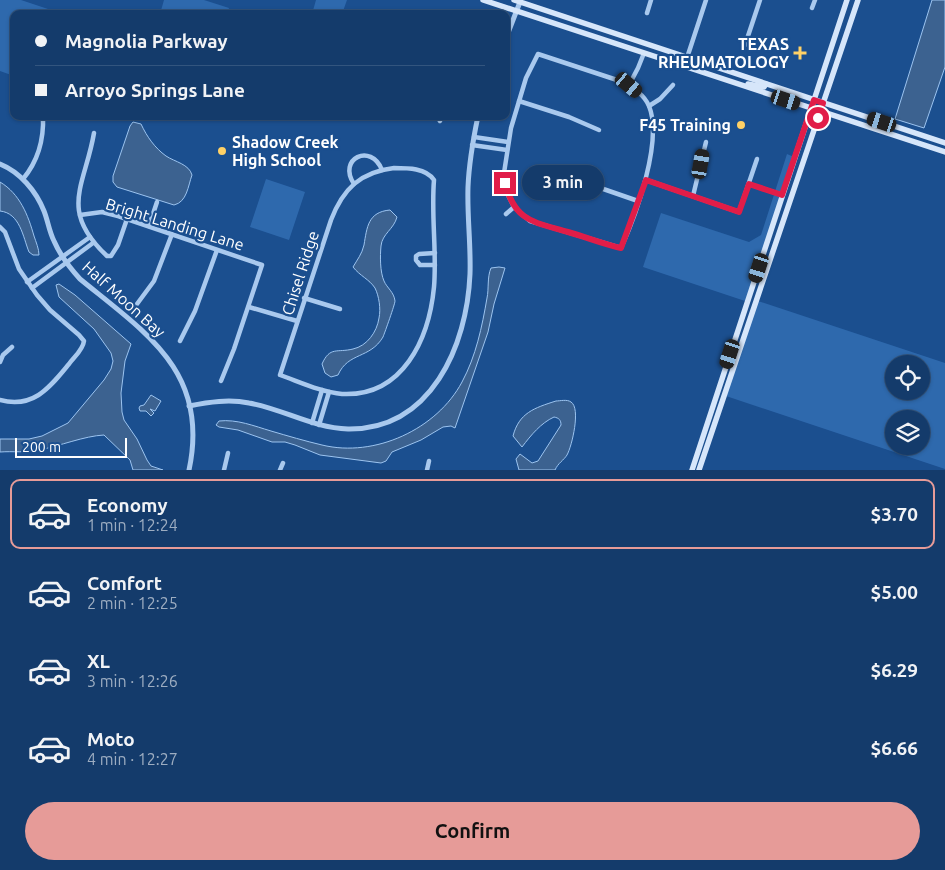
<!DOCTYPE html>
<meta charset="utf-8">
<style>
body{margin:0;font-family:Ubuntu,sans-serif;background:#1d4271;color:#f1f3f6;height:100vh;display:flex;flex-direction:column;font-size:19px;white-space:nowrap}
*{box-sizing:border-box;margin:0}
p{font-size:16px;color:#9dadc1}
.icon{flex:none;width:28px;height:28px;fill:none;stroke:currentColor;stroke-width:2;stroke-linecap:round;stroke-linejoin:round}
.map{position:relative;height:470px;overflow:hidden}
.side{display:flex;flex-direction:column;background:#143b6b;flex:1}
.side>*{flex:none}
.banner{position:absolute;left:10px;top:10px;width:500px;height:110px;border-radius:10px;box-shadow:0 1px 4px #0004,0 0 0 1px #33557e;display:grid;align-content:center;height:110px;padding:0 25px;background:#143b6b}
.controls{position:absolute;left:885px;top:355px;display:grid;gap:10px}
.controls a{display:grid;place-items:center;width:45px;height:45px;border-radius:50%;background:#143b6b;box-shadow:0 1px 4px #0004,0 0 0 1px #33557e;font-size:25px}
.scale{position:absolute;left:15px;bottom:12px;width:112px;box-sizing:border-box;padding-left:5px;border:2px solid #fff;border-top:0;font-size:14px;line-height:18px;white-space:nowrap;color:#fff;-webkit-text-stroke:4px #1b4f8f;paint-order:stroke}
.end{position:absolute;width:22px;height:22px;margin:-11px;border:6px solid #e11d48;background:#fff;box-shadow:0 0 0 2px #fff}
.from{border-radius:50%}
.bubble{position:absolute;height:35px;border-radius:18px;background:#143b6b;box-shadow:0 1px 4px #0004,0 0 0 1px #33557e;font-size:16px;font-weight:700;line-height:35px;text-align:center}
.car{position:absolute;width:15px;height:30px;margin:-15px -8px;border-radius:6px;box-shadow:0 0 4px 1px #0007;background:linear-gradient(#222 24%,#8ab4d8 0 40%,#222 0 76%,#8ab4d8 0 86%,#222 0)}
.banner b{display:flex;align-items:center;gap:18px;height:48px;font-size:19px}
.banner b+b{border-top:1px solid #33557e}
.banner i{width:12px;height:12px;background:#f1f3f6}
ul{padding:9px 0 0;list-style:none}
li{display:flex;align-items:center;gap:15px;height:70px;margin:0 10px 8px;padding:0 15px;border:2px solid transparent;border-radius:10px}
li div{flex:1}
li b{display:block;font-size:19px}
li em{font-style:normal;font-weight:700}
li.selected{border-color:#e69b98}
li>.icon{width:45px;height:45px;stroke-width:1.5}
.action{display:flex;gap:10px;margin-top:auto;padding:10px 25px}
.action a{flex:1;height:58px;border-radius:30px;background:#e69b98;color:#111;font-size:20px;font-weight:700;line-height:58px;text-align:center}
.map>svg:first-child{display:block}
.green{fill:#2e69ad;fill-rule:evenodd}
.water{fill:#3c6290;stroke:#9cc4f0}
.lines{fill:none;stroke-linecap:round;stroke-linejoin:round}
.minor{stroke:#a9c9ee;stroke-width:4.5}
.tertiary{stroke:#a9c9ee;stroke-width:5}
.secondary{stroke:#d6e6fa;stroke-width:5.5}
.route{stroke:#e11d48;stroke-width:6}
.poi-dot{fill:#ffd166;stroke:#1b4f8f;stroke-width:2}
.labels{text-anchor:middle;stroke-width:4.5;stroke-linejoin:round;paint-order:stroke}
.poi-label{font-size:16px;font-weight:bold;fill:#fff;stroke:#1b4f8f;text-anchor:end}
.street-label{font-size:16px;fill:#fff;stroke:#1b4f8f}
</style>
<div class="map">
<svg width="945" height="470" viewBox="0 0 945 470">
<rect width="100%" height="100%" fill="#1b4f8f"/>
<g class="green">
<polygon points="0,0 21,0 63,14 14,14 14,76 0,71"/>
<polygon points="164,0 204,0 229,8 227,14 160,14"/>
<polygon points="316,0 347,0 342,14 312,14"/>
<polygon points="787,154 794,157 748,302 643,267 661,213 749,242 761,235"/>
<polygon points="266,179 305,192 289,240 250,227"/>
<path d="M755,300L945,363V469L723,395ZM894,364H921V391H894ZM894,419H921V446H894Z"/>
</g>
<g class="water">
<polygon points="932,0 945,0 945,67 924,128 895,119"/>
<path d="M133,122L141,124C147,137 155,148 166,156C175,162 189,164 192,175C188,186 187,202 174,205L117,187L113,182V176L130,126Z"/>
<path d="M0,182C20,194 28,215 34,236C36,242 39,249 39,255H33L29,252C23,237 20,213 0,211Z"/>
<path d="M390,210L397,217C394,229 382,234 381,246C380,256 380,272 384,281C387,288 394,292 395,301C395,304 385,332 383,337C370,359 348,352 338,375L331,377L325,373L322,364C330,346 337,353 353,349C367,346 377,332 379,318C381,309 379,296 375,288C369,279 360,276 353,267C357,260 362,254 364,245C367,227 368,212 390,210Z"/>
<path d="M499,267L505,268L494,304L488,332L455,428L451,426L443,427L421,440L392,452L386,461L381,463L320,455L295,445L285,442H272L238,430L219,427L216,425L219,421C237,419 254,426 271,431C288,436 305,441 322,445C375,458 437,429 462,382C476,356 482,327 487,298C489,289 487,277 491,268Z"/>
<path d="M59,284L75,295L131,344L125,361L121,393L122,412L124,420L137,439L147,460L151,466L163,470H133L130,460L104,435C84,436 60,446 39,450C26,453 13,451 0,452V439H29L42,436L68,423L104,380L111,369L113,361L111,353L94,329L59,297L56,285Z"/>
<polygon points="151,395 161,401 155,411 150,409 154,413 151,416 146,411 140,411 139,408 140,406 144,405"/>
<path d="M556,401C560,401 567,399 571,402C581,408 572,446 567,455C564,460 558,463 555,470H519L516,459L520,454L532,463L538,461L561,425C561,420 559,418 554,417C541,423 531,435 522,447L513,436C519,413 534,408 556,401Z"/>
</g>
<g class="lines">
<g class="minor">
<polyline points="812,8 815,0"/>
<polyline points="647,13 651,0"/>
<polyline points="404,14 410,12 417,14"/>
<polyline points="745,45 760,0"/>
<path d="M538,54L617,80C629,85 644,94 649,106C663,141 636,215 621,248L530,221L514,207L508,195L504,173L511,128L526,78Z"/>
<polyline points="684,67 706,0"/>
<polyline points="629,85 638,68 644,53"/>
<polyline points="519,101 569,117 599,130"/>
<polyline points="649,106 660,99 673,85"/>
<polyline points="437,116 440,121"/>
<path d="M94,133C85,186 58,210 107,256H111L118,245L127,219"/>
<polyline points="474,137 508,142"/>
<polyline points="472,145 507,150"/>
<path d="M394,168C408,168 426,168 434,180C431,216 437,252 434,287C429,339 403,397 342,394C321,392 300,382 280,375L331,220C343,189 360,172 394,168Z"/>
<polyline points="560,174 638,201"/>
<path d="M23,179C38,161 44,140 43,116"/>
<polyline points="646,180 739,212 757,159"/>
<path d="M354,184C337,159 371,142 382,170"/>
<polyline points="749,184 782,195"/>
<polyline points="693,196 706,142"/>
<polyline points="506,214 514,207"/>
<polyline points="80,215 102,212 118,216 262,265 234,349 221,381"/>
<polyline points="149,226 157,202"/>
<path d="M0,227L5,232L19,269L37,295L50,310L79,335L84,341C83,350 74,357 69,364C50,387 34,409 0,400"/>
<polyline points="435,253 419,254 416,256 416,260 420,265 435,265"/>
<polyline points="27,282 90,237"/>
<polyline points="32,288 93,243"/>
<polyline points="304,298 340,309"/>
<polyline points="137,304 154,281 172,234"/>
<polyline points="249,307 297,321"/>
<polyline points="180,341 195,311 217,250"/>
<polyline points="0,362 3,355 12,347"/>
<polyline points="312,423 322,390"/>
<polyline points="319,425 329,392"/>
<polyline points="224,470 228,453"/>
<polyline points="280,470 283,463"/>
<polyline points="427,470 429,461"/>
</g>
<g class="tertiary">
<polyline points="506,38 520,2"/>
<path d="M0,164C20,172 36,191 44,211C48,221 49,231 54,241C60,255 70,268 80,279C146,333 210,372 189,470"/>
<path d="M189,406C209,402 229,399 249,403C283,409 313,428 348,429C431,430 467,346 470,274C471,245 467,216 468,187C469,163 473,140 478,116"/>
</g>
<g class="secondary">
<polyline points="483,0 945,152"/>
<polyline points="514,0 945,143"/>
<polyline points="748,84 764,87 766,84"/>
<polyline points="692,470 847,0"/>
<polyline points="699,470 858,0"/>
</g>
</g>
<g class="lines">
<path class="route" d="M505,183C515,222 534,222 568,232C586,237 603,244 621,248L646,180L739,212L749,184L782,195L814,100L823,103L818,118"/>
</g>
<g class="poi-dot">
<path d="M797.5 45.5h5v5h5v5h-5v5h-5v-5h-5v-5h5z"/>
<circle cx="741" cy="125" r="5"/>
<circle cx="222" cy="151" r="5"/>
</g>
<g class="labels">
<g class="poi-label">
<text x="789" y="50">TEXAS<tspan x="789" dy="18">RHEUMATOLOGY</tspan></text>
<text x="731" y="131">F45 Training</text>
<text x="232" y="148" text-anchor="start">Shadow Creek<tspan x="232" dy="18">High School</tspan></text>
</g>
<g class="street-label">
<text transform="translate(175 224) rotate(17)" y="6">Bright Landing Lane</text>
<text transform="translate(300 273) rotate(-72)" y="6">Chisel Ridge</text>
<text transform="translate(124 299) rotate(42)" y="6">Half Moon Bay</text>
</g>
</g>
</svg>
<div class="controls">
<a><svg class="icon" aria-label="locate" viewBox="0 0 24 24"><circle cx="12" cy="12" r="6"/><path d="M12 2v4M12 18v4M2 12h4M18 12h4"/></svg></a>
<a><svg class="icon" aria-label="layers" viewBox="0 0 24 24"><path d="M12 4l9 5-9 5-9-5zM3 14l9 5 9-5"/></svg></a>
</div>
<div class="scale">200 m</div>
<i class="end from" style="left:818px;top:118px"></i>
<i class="end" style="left:505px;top:183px"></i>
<div class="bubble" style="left:522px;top:165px;width:82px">3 min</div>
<i class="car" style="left:629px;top:85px;rotate:130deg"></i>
<i class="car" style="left:786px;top:100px;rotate:108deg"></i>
<i class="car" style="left:882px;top:122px;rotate:288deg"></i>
<i class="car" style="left:701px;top:164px;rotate:10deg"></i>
<i class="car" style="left:759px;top:268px;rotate:198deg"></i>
<i class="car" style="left:730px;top:354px;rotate:198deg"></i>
<div class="banner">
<b><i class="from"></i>Magnolia Parkway</b>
<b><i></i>Arroyo Springs Lane</b>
</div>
</div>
<section class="side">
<ul>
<li class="selected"><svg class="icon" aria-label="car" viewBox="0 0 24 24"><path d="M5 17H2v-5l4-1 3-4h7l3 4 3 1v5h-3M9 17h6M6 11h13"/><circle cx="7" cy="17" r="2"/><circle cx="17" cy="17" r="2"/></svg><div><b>Economy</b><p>1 min · 12:24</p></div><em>$3.70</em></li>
<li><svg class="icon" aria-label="car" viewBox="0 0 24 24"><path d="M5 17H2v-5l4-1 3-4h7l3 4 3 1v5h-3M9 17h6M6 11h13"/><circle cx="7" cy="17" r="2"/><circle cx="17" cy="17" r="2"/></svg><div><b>Comfort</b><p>2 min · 12:25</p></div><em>$5.00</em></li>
<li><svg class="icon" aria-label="car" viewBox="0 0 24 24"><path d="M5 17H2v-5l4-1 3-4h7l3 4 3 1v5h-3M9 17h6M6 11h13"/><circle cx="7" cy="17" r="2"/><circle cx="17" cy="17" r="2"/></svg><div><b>XL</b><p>3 min · 12:26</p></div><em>$6.29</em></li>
<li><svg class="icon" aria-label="car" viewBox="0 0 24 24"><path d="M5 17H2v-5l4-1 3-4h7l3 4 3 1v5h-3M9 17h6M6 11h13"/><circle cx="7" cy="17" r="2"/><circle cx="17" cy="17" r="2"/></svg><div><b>Moto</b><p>4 min · 12:27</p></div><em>$6.66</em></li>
</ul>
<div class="action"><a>Confirm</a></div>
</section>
